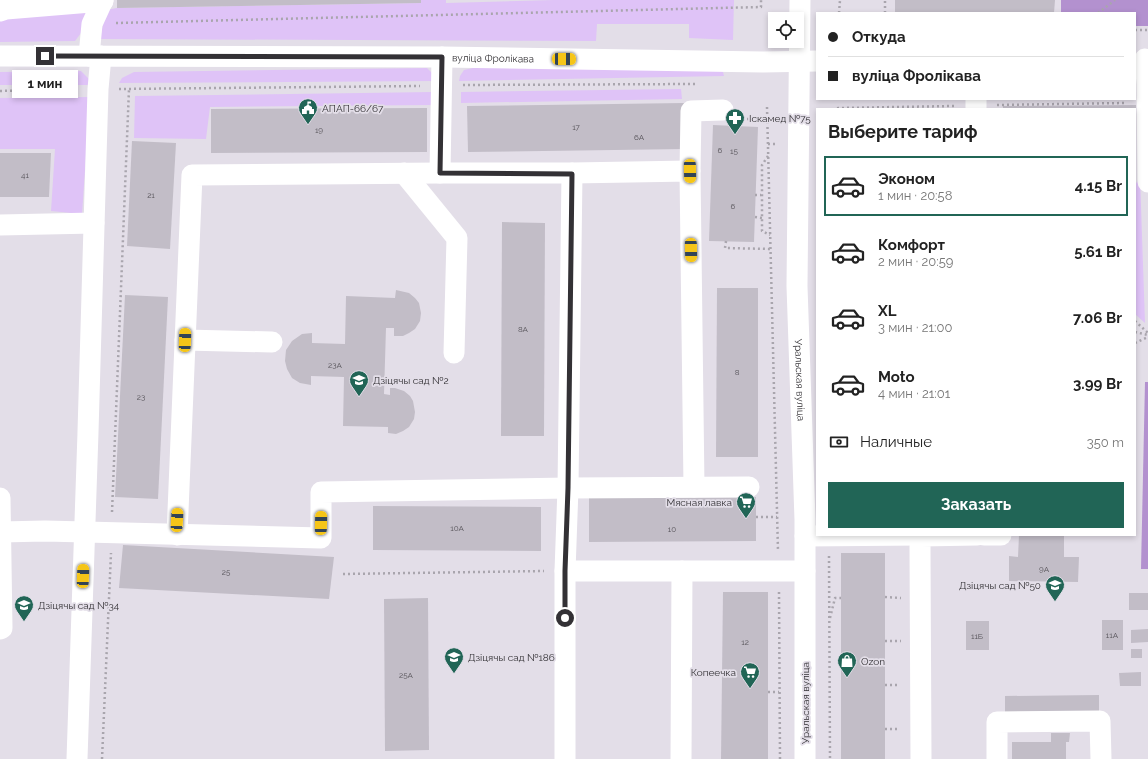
<!DOCTYPE html>
<html lang="ru">
<meta charset="utf-8">
<style>
body{margin:0;font-family:Raleway,sans-serif;background:#f6f6f6;color:#222;height:100vh;display:flex;flex-direction:column;font-size:15px;white-space:nowrap}
*{box-sizing:border-box;margin:0}
p{font-size:13px;color:#767676}
.icon{flex:none;width:22px;height:22px;fill:none;stroke:currentColor;stroke-width:2;stroke-linecap:round;stroke-linejoin:round}
.map{position:relative;flex:1;overflow:hidden}
.panel{position:absolute;left:816px;top:108px;width:320px;height:428px;display:flex;flex-direction:column;background:#fff;border-radius:0px;box-shadow:0 2px 6px #0003}
.panel>*{flex:none}
.banner{position:absolute;left:816px;top:12px;width:320px;height:88px;border-radius:0px;box-shadow:0 2px 6px #0003;display:grid;align-content:center;height:88px;padding:0 12px;background:#fff}
.tools{position:absolute;left:768px;top:12px;display:grid;gap:8px}
.tools a{display:grid;place-items:center;width:36px;height:36px;border-radius:0px;background:#fff;box-shadow:0 2px 6px #0003;font-size:20px}
.end{position:absolute;width:18px;height:18px;margin:-9px;border:5px solid #333135;background:#fff;box-shadow:0 0 0 2px #fff}
.from{border-radius:50%}
.bubble{position:absolute;height:28px;border-radius:0px;background:#fff;box-shadow:0 2px 6px #0003;font-size:13px;font-weight:700;line-height:28px;text-align:center}
.car{position:absolute;width:12px;height:24px;margin:-12px -6px;border-radius:5px;box-shadow:0 0 3px 1px #0007;background:linear-gradient(#f5c518 24%,#345 0 40%,#f5c518 0 76%,#345 0 86%,#f5c518 0)}
.banner b{display:flex;align-items:center;gap:14px;height:38px;font-size:15px}
.banner b+b{border-top:1px solid #e0e0e0}
.banner i{width:10px;height:10px;background:#222}
ul{padding:0;list-style:none}
li{display:flex;align-items:center;gap:12px;height:60px;margin:0 8px 6px;padding:0 4px;border:2px solid transparent;border-radius:0px}
li div{flex:1}
li b{display:block;font-size:15px}
li em{font-style:normal;font-weight:700}
li.selected{border-color:#216556}
li>.icon{width:36px;height:36px;stroke-width:1.5}
h2{padding:0 12px;font-size:18px;line-height:48px}
.pay{display:flex;align-items:center;gap:10px;height:44px;padding:0 12px;font-size:15px}
.pay p{margin-inline-start:auto}
.cta{display:flex;gap:8px;margin-top:auto;padding:8px 12px}
.cta a{flex:1;height:46px;border-radius:0px;background:#216556;color:#fff;font-size:16px;font-weight:700;line-height:46px;text-align:center}
.map>svg:first-child{display:block}
.green{fill:#dfc3f7}
.forest{fill:#b391cf}
.building{fill:#c2bdc7}
.lines{fill:none;stroke-linecap:round;stroke-linejoin:round}
.path{stroke:#a9a5ad;stroke-width:2.5;stroke-dasharray:2 3;stroke-linecap:butt}
.minor{stroke:#fff;stroke-width:21}
.route{stroke:#333135;stroke-width:5}
.labels{text-anchor:middle;stroke-width:3.5;stroke-linejoin:round;paint-order:stroke}
.number-label{font-size:8px;fill:#57545a}
.street-label{font-size:10px;fill:#333135;stroke:#e3dee8}
.poi-label{font-size:10px;fill:#333135;stroke:#e3dee8;text-anchor:start}
</style>
<div class="map">
<svg width="1148" height="759" viewBox="0 0 1148 759">
<rect width="100%" height="100%" fill="#e3dee8"/>
<g class="green">
<polygon points="421,0 446,0 446,3 554,0 734,0 733,40 689,38 689,24 597,24 596,41 100,39 106,10 117,8 421,3"/>
<polygon points="86,12 87,25 75,41 0,42 0,19"/>
<polygon points="427,68 432,73 435,81 119,83 122,78 134,72"/>
<polygon points="473,68 716,68 723,72 724,76 459,81 460,76 464,70"/>
<polygon points="81,71 89,79 91,85 0,85 0,72"/>
<polygon points="681,89 682,99 461,103 461,92"/>
<polygon points="433,92 433,105 210,107 206,139 134,138 135,96"/>
<polygon points="90,97 82,214 51,211 55,149 0,149 0,98"/>
<polygon points="1140,177 1145,323 1135,314 1135,185"/>
</g>
<g class="forest">
<polygon points="1061,0 1148,0 1148,26 1135,26 1135,13 1061,13"/>
<polygon points="1145,382 1148,382 1148,569 1141,569"/>
</g>
<g class="building">
<polygon points="117,0 421,0 421,3 117,8"/>
<polygon points="895,0 1055,0 1054,13 895,13"/>
<polygon points="684,103 685,149 468,152 467,106"/>
<polygon points="1136,105 1136,109 1003,109 1003,106"/>
<polygon points="427,108 427,152 211,153 211,109"/>
<polygon points="713,125 758,127 754,242 709,241"/>
<polygon points="132,141 176,143 170,249 127,246"/>
<polygon points="0,153 51,153 49,197 0,197"/>
<polygon points="502,222 545,223 544,436 501,436"/>
<polygon points="717,288 758,288 758,457 716,457"/>
<polygon points="396,290 409,293 415,298 419,303 421,313 420,321 415,329 409,333 403,336 394,336 394,328 386,328 384,394 390,395 390,388 395,388 404,391 410,396 413,401 415,412 414,419 409,427 403,431 396,434 388,433 388,427 343,426 344,377 311,376 311,385 300,383 292,378 287,369 285,361 286,350 292,341 302,334 312,333 312,343 345,344 346,296 395,298"/>
<polygon points="125,295 168,297 158,499 115,497"/>
<polygon points="756,497 756,541 589,542 589,498"/>
<polygon points="373,506 541,507 541,551 373,550"/>
<polygon points="1019,535 1064,535 1064,557 1079,557 1078,582 1009,581 1009,556 1018,557"/>
<polygon points="123,545 334,557 329,599 119,588"/>
<rect x="841" y="553" width="44" height="206"/>
<polygon points="723,592 768,592 768,759 721,759"/>
<rect x="1129" y="593" width="19" height="17"/>
<polygon points="428,598 429,750 385,751 384,599"/>
<rect x="1102" y="620" width="21" height="30"/>
<rect x="966" y="621" width="23" height="29"/>
<polygon points="1148,629 1148,642 1131,643 1131,630"/>
<rect x="1131" y="649" width="11" height="9"/>
<polygon points="1141,672 1141,686 1120,686 1119,673"/>
<polygon points="1099,695 1099,714 1005,715 1005,696"/>
<polygon points="1051,733 1070,733 1069,742 1066,742 1066,759 1012,759 1012,742 1051,742"/>
</g>
<g class="lines">
<g class="path">
<polyline points="839,13 840,0"/>
<polyline points="885,13 885,0"/>
<polyline points="1098,13 1115,0"/>
<polyline points="116,23 761,7 761,0"/>
<polyline points="1135,30 1148,30"/>
<polyline points="463,85 696,84"/>
<polyline points="119,89 420,86"/>
<polyline points="0,91 78,89"/>
<polyline points="997,105 1126,103"/>
<polyline points="767,107 778,551"/>
<polyline points="838,109 838,108 954,106"/>
<polyline points="742,119 767,119"/>
<polyline points="768,144 777,144"/>
<polyline points="768,156 762,165 762,231 770,235"/>
<polyline points="755,195 761,195"/>
<polyline points="755,217 762,218"/>
<polyline points="726,241 725,248 771,249"/>
<polyline points="1135,321 1148,333"/>
<polyline points="1135,332 1148,335"/>
<polyline points="1135,343 1148,337"/>
<polyline points="112,512 129,89"/>
<polyline points="756,517 777,517"/>
<polyline points="829,556 830,759"/>
<polyline points="343,574 544,571"/>
<polyline points="779,592 780,759"/>
<polyline points="885,597 901,598"/>
<polyline points="830,618 835,598 841,598"/>
<polyline points="885,641 901,641"/>
<polyline points="885,685 900,685"/>
<polyline points="768,692 779,692"/>
<polyline points="885,729 900,729"/>
<polyline points="102,759 111,553"/>
</g>
<g class="minor">
<path id="s1" d="M800,0L797,286L805,520V759"/>
<polyline points="0,11 6,9 103,1"/>
<path id="s2" d="M0,56L442,57L763,62L817,61"/>
<polyline points="89,56 92,24 103,0"/>
<polyline points="1145,59 1147,84 1148,182"/>
<polyline points="976,109 976,99"/>
<polyline points="690,171 691,111 723,110"/>
<polyline points="404,173 457,238 454,353"/>
<polyline points="440,173 442,57"/>
<polyline points="0,225 94,223"/>
<polyline points="185,340 272,342"/>
<polyline points="0,498 2,628 0,629"/>
<polyline points="1,532 45,531 321,538 321,492 568,488 749,487"/>
<polyline points="177,535 192,175 440,173 572,173 690,171 694,487"/>
<polyline points="984,535 1001,535"/>
<polyline points="805,536 921,535"/>
<polyline points="565,571 805,571"/>
<path d="M77,759C85,536 92,312 98,89L101,56"/>
<polyline points="565,759 565,571 568,488 572,173"/>
<polyline points="681,759 682,571"/>
<polyline points="921,759 920,547 921,536 977,535"/>
<polyline points="997,759 997,722 1100,721 1101,759"/>
</g>
</g>
<g class="lines">
<polyline class="route" points="45,56 442,57 440,173 572,174 568,488 565,571 565,618"/>
</g>
<defs>
<symbol id="civic-pin" viewBox="-11 -11 22 30"><path d="M0 17L-7.5 6A9.5 9.5 0 1 1 7.5 6Z" fill="#216556" stroke="#e3dee8"/><path d="M-.6-6.5H3V-4.5H.6V-3L4-1V1h2V6H-6V1h2V-1L-.6-3ZM-1.2 2.5V6h2.4V2.5Z" fill="#fff"/></symbol>
<symbol id="pharmacy-pin" viewBox="-11 -11 22 30"><path d="M0 17L-7.5 6A9.5 9.5 0 1 1 7.5 6Z" fill="#216556" stroke="#e3dee8"/><path d="M-2-6h4v4h4v4h-4v4h-4v-4h-4v-4h4Z" fill="#fff"/></symbol>
<symbol id="school-pin" viewBox="-11 -11 22 30"><path d="M0 17L-7.5 6A9.5 9.5 0 1 1 7.5 6Z" fill="#216556" stroke="#e3dee8"/><path d="M0-5L7-2L0 1L-7-2ZM-4 1L0 2.5L4 1V4Q0 6-4 4Z" fill="#fff"/></symbol>
<symbol id="supermarket-pin" viewBox="-11 -11 22 30"><path d="M0 17L-7.5 6A9.5 9.5 0 1 1 7.5 6Z" fill="#216556" stroke="#e3dee8"/><path d="M-6-5.5h2.5l.6 2H6L4.5 2H-2.5L-4.4-4H-6ZM-1.5 3.2a1.3 1.3 0 1 0 .1 0ZM3 3.2a1.3 1.3 0 1 0 .1 0Z" fill="#fff"/></symbol>
<symbol id="shop-pin" viewBox="-11 -11 22 30"><path d="M0 17L-7.5 6A9.5 9.5 0 1 1 7.5 6Z" fill="#216556" stroke="#e3dee8"/><path d="M-5-2.5h2.3a2.7 3.5 0 0 1 5.4 0H5L5.5 6h-11ZM-1.5-2.5h3a1.5 2.3 0 0 0-3 0Z" fill="#fff"/></symbol>
</defs>
<g fill-rule="evenodd">
<use href="#civic-pin" x="297" y="97" width="22" height="30"/>
<use href="#pharmacy-pin" x="724" y="107" width="22" height="30"/>
<use href="#school-pin" x="348" y="369" width="22" height="30"/>
<use href="#supermarket-pin" x="735" y="491" width="22" height="30"/>
<use href="#school-pin" x="1044" y="574" width="22" height="30"/>
<use href="#school-pin" x="13" y="594" width="22" height="30"/>
<use href="#school-pin" x="443" y="646" width="22" height="30"/>
<use href="#shop-pin" x="836" y="650" width="22" height="30"/>
<use href="#supermarket-pin" x="739" y="661" width="22" height="30"/>
</g>
<g class="labels">
<g class="number-label">
<text x="576" y="130">17</text>
<text x="319" y="133">19</text>
<text x="639" y="140">6А</text>
<text x="720" y="153">6</text>
<text x="734" y="154">15</text>
<text x="25" y="178">41</text>
<text x="151" y="198">21</text>
<text x="733" y="209">6</text>
<text x="523" y="332">8А</text>
<text x="335" y="368">23А</text>
<text x="737" y="375">8</text>
<text x="141" y="400">23</text>
<text x="457" y="531">10А</text>
<text x="672" y="532">10</text>
<text x="1044" y="572">9А</text>
<text x="226" y="575">25</text>
<text x="1112" y="638">11А</text>
<text x="977" y="639">11Б</text>
<text x="745" y="645">12</text>
<text x="406" y="678">25А</text>
</g>
<g class="street-label">
<text dy="4" stroke="none"><textPath href="#s2" startOffset="493">вуліца Фролікава</textPath></text>
<text dy="4" stroke="none"><textPath href="#s1" startOffset="380">Уральская вуліца</textPath></text>
<text transform="translate(805 703) rotate(-90)" y="4">Уральская вуліца</text>
</g>
<g class="poi-label">
<text x="322" y="112">АПАП-66/67</text>
<text x="749" y="122">Іскамед №75</text>
<text x="373" y="384">Дзіцячы сад №2</text>
<text x="732" y="506" text-anchor="end">Мясная лавка</text>
<text x="1041" y="589" text-anchor="end">Дзіцячы сад №50</text>
<text x="38" y="609">Дзіцячы сад №34</text>
<text x="468" y="661">Дзіцячы сад №186</text>
<text x="861" y="665">Ozon</text>
<text x="736" y="676" text-anchor="end">Копеечка</text>
</g>
</g>
</svg>
<div class="tools">
<a><svg class="icon" aria-label="locate" viewBox="0 0 24 24"><circle cx="12" cy="12" r="6"/><path d="M12 2v4M12 18v4M2 12h4M18 12h4"/></svg></a>
</div>
<i class="end from" style="left:565px;top:618px"></i>
<i class="end" style="left:45px;top:56px"></i>
<div class="bubble" style="left:12px;top:70px;width:66px">1 мин</div>
<i class="car" style="left:564px;top:59px;rotate:91deg"></i>
<i class="car" style="left:690px;top:171px;rotate:179deg"></i>
<i class="car" style="left:691px;top:250px;rotate:179deg"></i>
<i class="car" style="left:185px;top:340px;rotate:2deg"></i>
<i class="car" style="left:177px;top:520px;rotate:3deg"></i>
<i class="car" style="left:321px;top:523px;rotate:1deg"></i>
<i class="car" style="left:83px;top:576px;rotate:2deg"></i>
<div class="banner">
<b><i class="from"></i>Откуда</b>
<b><i></i>вуліца Фролікава</b>
</div>
<section class="panel">
<h2>Выберите тариф</h2>
<ul>
<li class="selected"><svg class="icon" aria-label="car" viewBox="0 0 24 24"><path d="M5 17H2v-5l4-1 3-4h7l3 4 3 1v5h-3M9 17h6M6 11h13"/><circle cx="7" cy="17" r="2"/><circle cx="17" cy="17" r="2"/></svg><div><b>Эконом</b><p>1 мин · 20:58</p></div><em>4.15 Br</em></li>
<li><svg class="icon" aria-label="car" viewBox="0 0 24 24"><path d="M5 17H2v-5l4-1 3-4h7l3 4 3 1v5h-3M9 17h6M6 11h13"/><circle cx="7" cy="17" r="2"/><circle cx="17" cy="17" r="2"/></svg><div><b>Комфорт</b><p>2 мин · 20:59</p></div><em>5.61 Br</em></li>
<li><svg class="icon" aria-label="car" viewBox="0 0 24 24"><path d="M5 17H2v-5l4-1 3-4h7l3 4 3 1v5h-3M9 17h6M6 11h13"/><circle cx="7" cy="17" r="2"/><circle cx="17" cy="17" r="2"/></svg><div><b>XL</b><p>3 мин · 21:00</p></div><em>7.06 Br</em></li>
<li><svg class="icon" aria-label="car" viewBox="0 0 24 24"><path d="M5 17H2v-5l4-1 3-4h7l3 4 3 1v5h-3M9 17h6M6 11h13"/><circle cx="7" cy="17" r="2"/><circle cx="17" cy="17" r="2"/></svg><div><b>Moto</b><p>4 мин · 21:01</p></div><em>3.99 Br</em></li>
</ul>
<div class="pay"><svg class="icon" aria-label="cash" viewBox="0 0 24 24"><path d="M3 7h18v10H3z"/><circle cx="12" cy="12" r="2"/></svg>Наличные<p>350 m</p></div>
<div class="cta"><a>Заказать</a></div>
</section>
</div>
